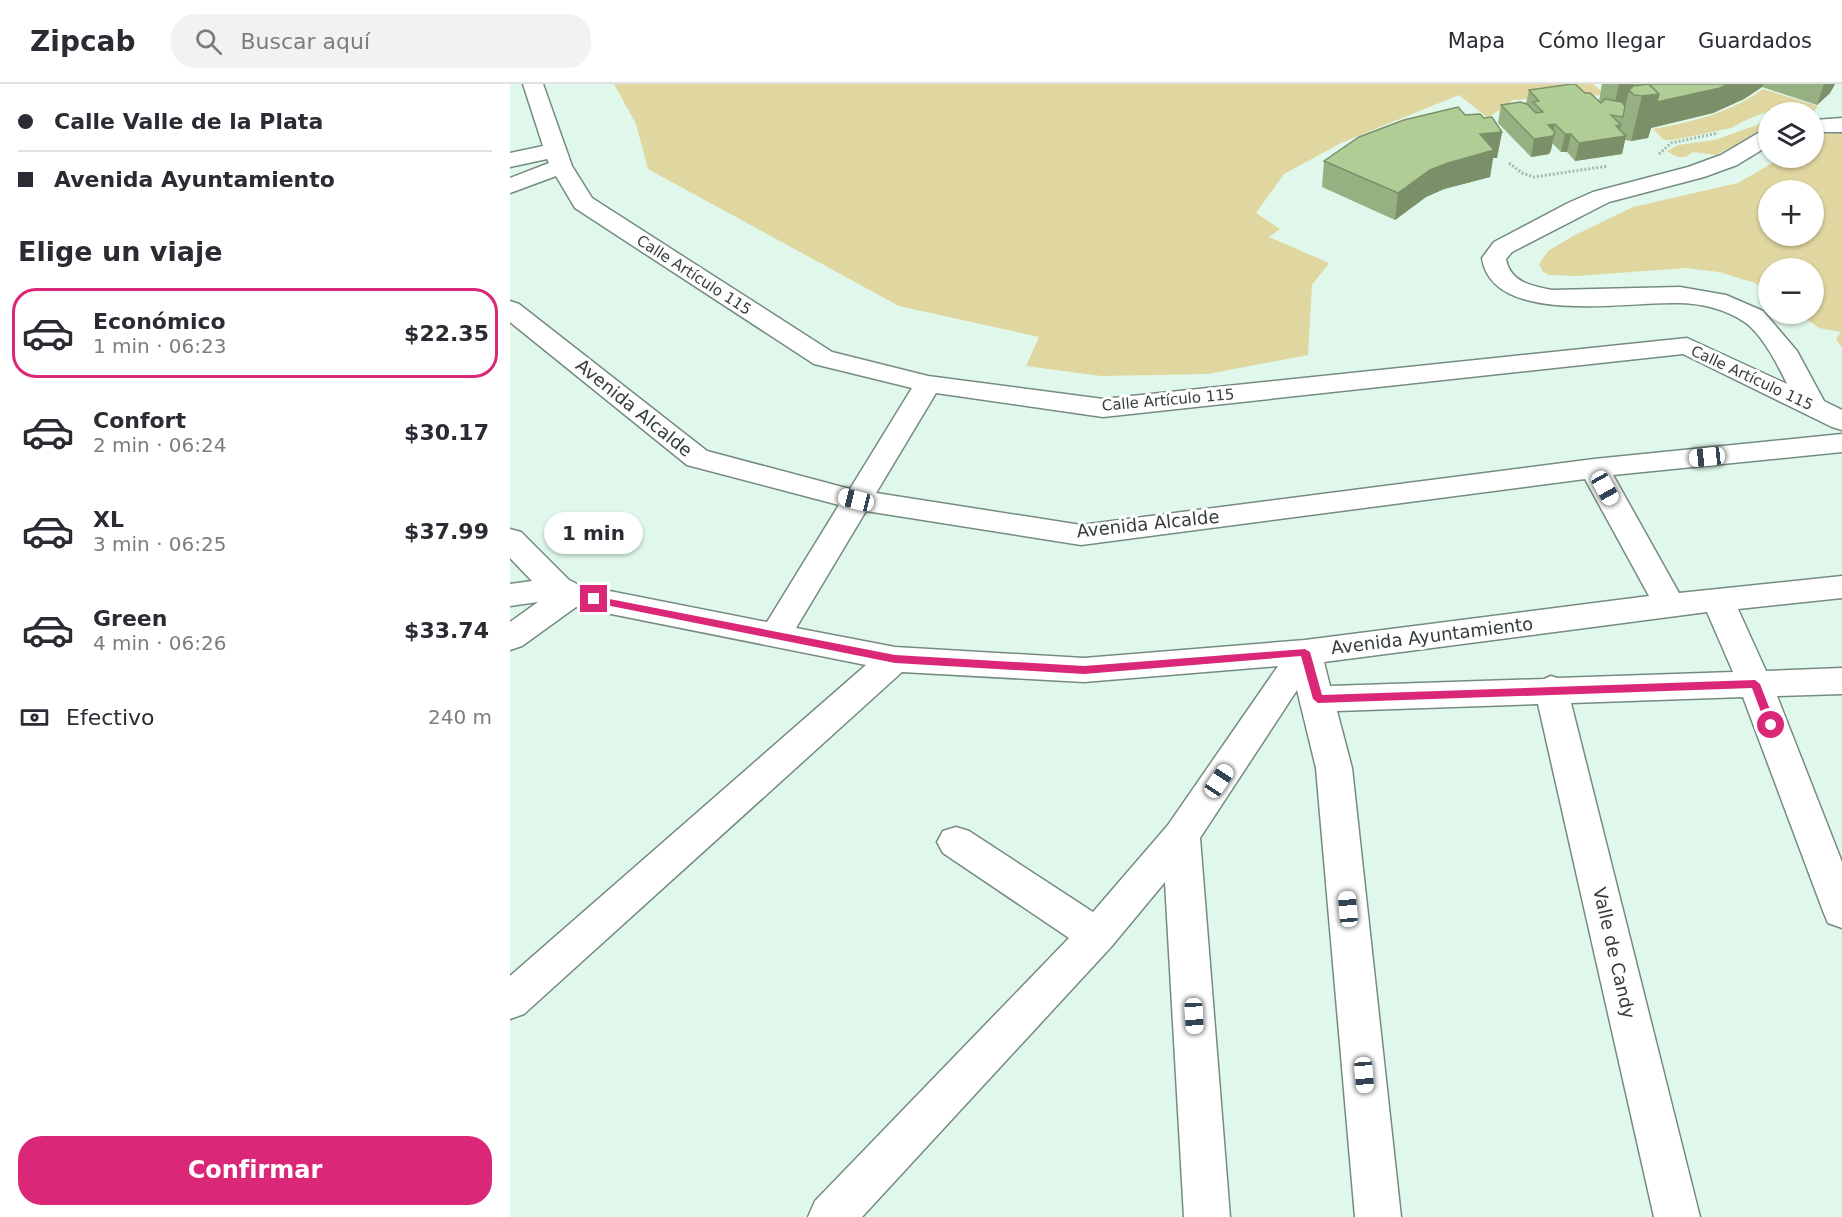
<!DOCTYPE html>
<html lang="es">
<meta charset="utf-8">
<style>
body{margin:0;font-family:"DejaVu Sans",sans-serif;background:#f2f2f3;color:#2b2b33;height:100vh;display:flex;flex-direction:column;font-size:22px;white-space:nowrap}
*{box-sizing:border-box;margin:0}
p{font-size:20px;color:#7c7c81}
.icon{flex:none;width:33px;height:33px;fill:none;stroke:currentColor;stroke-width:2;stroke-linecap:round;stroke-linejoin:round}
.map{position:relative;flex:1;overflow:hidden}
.sheet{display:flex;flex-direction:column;background:#fff;width:510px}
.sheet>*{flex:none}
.guide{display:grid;align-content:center;height:132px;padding:0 18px;background:#fff}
.tools{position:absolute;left:1248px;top:18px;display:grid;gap:12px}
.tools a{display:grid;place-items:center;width:66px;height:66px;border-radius:50%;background:#fff;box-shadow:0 2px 4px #0004;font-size:30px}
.end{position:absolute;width:27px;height:27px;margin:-14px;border:8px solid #db2777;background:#fff;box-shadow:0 0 0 3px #fff}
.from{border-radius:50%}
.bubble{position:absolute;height:42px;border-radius:21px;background:#fff;box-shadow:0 2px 4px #0004;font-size:20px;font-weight:800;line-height:42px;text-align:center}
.car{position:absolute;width:18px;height:36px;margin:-18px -9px;border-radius:8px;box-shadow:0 0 4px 2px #0007;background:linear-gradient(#fff 24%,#345 0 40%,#fff 0 76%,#345 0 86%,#fff 0)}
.guide b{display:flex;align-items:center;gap:21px;height:57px;font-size:22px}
.guide b+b{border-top:2px solid #e1e1e2}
.guide i{width:15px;height:15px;background:#2b2b33}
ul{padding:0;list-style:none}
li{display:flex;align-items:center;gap:18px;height:90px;margin:0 12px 9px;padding:0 6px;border:3px solid transparent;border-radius:24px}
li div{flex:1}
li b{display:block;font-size:22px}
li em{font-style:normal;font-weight:800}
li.current{border-color:#db2777}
li>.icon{width:54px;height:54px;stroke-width:1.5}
h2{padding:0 18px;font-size:27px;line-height:72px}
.pay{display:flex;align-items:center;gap:15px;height:66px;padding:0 18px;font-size:22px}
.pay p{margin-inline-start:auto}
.button{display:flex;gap:12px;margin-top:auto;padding:12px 18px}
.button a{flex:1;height:69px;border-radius:24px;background:#db2777;color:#fff;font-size:24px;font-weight:800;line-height:69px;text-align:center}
header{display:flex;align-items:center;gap:36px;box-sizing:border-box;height:84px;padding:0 30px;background:#fff;border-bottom:2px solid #e1e1e2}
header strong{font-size:28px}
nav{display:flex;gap:33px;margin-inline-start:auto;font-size:21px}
.search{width:420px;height:54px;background:#f2f2f3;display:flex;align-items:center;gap:15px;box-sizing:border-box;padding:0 21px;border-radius:24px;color:#7c7c81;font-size:22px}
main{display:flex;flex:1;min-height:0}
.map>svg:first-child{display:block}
.green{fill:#e0d6a0;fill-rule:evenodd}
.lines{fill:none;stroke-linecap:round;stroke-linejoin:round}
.minor-casing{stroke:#758b80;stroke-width:3}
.path{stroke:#a5b8ad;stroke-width:3;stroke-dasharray:2 2;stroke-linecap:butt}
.minor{fill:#fff;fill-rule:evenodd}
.wall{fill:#97b081}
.shaded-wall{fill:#7b9069}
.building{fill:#b0cd96;stroke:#7b9069;stroke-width:1.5}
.route{fill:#db2777}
.labels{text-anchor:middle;stroke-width:6;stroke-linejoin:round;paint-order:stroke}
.far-street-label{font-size:15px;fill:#343d38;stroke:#fefefe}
.street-label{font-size:18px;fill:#343d38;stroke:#fefefe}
</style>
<header>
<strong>Zipcab</strong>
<div class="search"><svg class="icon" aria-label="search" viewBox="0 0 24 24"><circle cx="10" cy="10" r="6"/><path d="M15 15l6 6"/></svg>Buscar aquí</div>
<nav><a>Mapa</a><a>Cómo llegar</a><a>Guardados</a></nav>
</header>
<main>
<section class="sheet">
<div class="guide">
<b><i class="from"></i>Calle Valle de la Plata</b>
<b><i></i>Avenida Ayuntamiento</b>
</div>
<h2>Elige un viaje</h2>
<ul>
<li class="current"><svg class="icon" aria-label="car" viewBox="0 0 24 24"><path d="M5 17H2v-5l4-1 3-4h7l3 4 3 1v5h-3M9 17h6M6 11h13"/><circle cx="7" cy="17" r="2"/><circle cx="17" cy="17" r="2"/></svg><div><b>Económico</b><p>1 min · 06:23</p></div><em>$22.35</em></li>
<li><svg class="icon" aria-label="car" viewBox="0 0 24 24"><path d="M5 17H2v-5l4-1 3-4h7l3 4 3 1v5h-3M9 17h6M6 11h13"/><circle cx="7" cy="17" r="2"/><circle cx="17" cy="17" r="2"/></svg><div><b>Confort</b><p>2 min · 06:24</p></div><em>$30.17</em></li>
<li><svg class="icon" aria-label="car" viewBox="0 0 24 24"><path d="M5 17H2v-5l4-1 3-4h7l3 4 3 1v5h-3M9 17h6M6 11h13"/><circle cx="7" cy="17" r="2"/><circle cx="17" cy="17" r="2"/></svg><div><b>XL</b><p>3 min · 06:25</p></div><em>$37.99</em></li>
<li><svg class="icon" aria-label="car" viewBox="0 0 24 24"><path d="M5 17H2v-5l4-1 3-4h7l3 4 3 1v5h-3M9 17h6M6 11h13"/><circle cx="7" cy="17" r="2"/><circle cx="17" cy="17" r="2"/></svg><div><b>Green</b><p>4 min · 06:26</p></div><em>$33.74</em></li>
</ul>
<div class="pay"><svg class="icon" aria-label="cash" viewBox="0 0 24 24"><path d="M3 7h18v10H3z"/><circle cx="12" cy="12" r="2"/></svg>Efectivo<p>240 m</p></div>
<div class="button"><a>Confirmar</a></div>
</section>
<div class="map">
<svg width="1332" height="1133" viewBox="0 0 1332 1133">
<rect width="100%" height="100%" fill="#e0f8eb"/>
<g class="green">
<polygon points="104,0 1083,0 1096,11 1003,16 978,34 949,11 831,59 774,90 746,129 770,145 759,153 819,179 802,201 798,271 698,290 591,292 516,282 529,253 389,222 138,85 126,40"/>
<path d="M1253,5L1308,22L1304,27L1262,26L1236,36L1221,44L1163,56H1154L1143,45C1182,38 1220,29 1253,5Z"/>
<path d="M1258,37V45L1206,71L1183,68C1174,76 1167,74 1157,67L1168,61L1205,56Z"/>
<path d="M1332,49V264L1326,255L1331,248L1309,244L1290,230H1304V184H1258V207L1245,199L1209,188L1175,184L1067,192L1039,191L1033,188L1029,180L1038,167L1063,152L1123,123L1228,99L1271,74H1304V59H1309L1304,50ZM1304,106V152H1258V106Z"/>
</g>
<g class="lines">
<defs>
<g id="minor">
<path d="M13,0H33L62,82L82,114L322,268L418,292L593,315L1177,254L1277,300C1268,281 1251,248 1233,237C1215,225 1190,219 1168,219C1118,217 982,243 972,174L984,158L1058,119L1083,108L1178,83L1211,71L1250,48L1258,47V62L1227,81L1194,93L1099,118L1002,168L996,175C1000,198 1021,202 1042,206L1170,203L1216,211L1253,227L1287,267L1314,317L1332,326V346L1322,343L1173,270L593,333L426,309L366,409L571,441L1084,375L1332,350V368L1103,391L1169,509L1332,492V514L1228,525L1256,587L1332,584V610L1267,612L1332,778V844L1318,839L1313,827L1233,613L1061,619L1190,1133H1144L1028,620L827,627L842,684L891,1133H845L806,684L787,606L690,754L720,1133H674L655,798L601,863L352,1133H298L305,1117L559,854L433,769L427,758L433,747L446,743L459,747L583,828L658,741L768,582L574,598L392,588L14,930L0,935V892L356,581L66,523L12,562L0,566V538L28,518L0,522V500L22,497L0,474V445L11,448L59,496L69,501L257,538L329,421L177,381L0,238V217L9,220L197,367L340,405L402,304L304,280L65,124L46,92L0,109V94L39,79L37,75L0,83V69L33,62ZM1075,395L1139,512L795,556L574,574L385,563L286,544L356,427L571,461ZM1197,528L1223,588L1047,594L1041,592L1034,595L820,602L814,578Z"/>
<polygon points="1332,34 1332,48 1304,48 1304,36"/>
</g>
</defs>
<use href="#minor" class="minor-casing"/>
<g class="path">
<polyline points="1265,28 1278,28"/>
<polyline points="1149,70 1161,59 1208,49"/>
<polyline points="999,79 1012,89 1024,93 1098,82"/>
</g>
<use href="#minor" class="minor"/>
</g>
<g class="wall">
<polygon points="1092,0 1325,0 1320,9 1307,21 1252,3 1234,15 1203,29 1141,44 1138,54 1121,57 1115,56 1112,70 1065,77 1057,68 1051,68 1042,59 1041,66 1039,70 1021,73 988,39 991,21 1016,20 1019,6 1075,9 1089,17"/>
<polygon points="955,31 974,34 992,48 987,74 983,74 980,93 934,105 916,113 885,136 812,103 814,77"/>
</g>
<g class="shaded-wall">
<polygon points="1109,0 1124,0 1122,8 1119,6 1108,53 1116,52 1112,70 1065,77 1069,59 1106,42 1111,41 1113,33 1102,31"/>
<polygon points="1218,0 1253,0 1252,3 1234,15 1203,29 1141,44 1138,54 1121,57 1132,12"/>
<polygon points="1314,0 1325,0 1320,9 1307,21"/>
<polygon points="1045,40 1042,52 1045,48 1041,66 1039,70 1021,73 1024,55 1038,41"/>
<polygon points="992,48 987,74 983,74 980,93 934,105 916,113 885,136 888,109 970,50"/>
<polygon points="1055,50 1061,50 1057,68 1051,68"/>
</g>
<g class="building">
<polygon points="1062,0 1065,0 1075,9 1080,9 1091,19 1095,15 1112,18 1115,22 1113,33 1101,31 1111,41 1106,42 1116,52 1069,59 1061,50 1055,50 1045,40 1038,41 1045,48 1043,52 1024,55 991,21 1010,18 1017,20 1026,29 1033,28 1023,18 1029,17 1019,6"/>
<polygon points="1139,0 1149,10 1132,12 1124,11 1119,6 1123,2"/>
<polygon points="1139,0 1218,0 1210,4 1147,18 1149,10"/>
<polygon points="948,23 955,31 970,30 974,34 982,33 992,48 970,50 984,66 938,79 920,86 888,109 814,77 849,53 894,36"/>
</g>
<polygon class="route" points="84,512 385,571 574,582 795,565 800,568 812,611 1245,596 1250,600 1266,641 1261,645 1257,644 1242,604 808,619 803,615 791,572 574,590 385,579 81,518 79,515"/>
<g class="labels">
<g class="far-street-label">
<text transform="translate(184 191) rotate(33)" y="5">Calle Artículo 115</text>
<text transform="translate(1242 294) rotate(25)" y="5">Calle Artículo 115</text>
<text transform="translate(658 316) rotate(-5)" y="5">Calle Artículo 115</text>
</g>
<g class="street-label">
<text transform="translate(124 324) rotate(39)" y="6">Avenida Alcalde</text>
<text transform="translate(638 440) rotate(-6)" y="6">Avenida Alcalde</text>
<text transform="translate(922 552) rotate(-7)" y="6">Avenida Ayuntamiento</text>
<text transform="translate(1104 869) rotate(77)" y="6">Valle de Candy</text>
</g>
</g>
</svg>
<div class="tools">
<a><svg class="icon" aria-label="layers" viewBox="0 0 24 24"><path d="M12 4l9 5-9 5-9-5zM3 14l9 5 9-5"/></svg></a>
<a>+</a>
<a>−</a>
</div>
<i class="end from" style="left:1261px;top:641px"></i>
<i class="end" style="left:84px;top:515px"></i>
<div class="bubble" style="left:34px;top:428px;width:99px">1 min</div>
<i class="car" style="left:1197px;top:373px;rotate:264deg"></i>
<i class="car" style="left:1095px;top:404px;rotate:151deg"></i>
<i class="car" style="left:346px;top:416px;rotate:284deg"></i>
<i class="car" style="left:709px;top:697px;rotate:34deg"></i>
<i class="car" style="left:838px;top:825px;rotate:355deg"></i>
<i class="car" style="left:684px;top:932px;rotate:177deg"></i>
<i class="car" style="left:854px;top:991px;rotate:175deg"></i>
</div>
</main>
